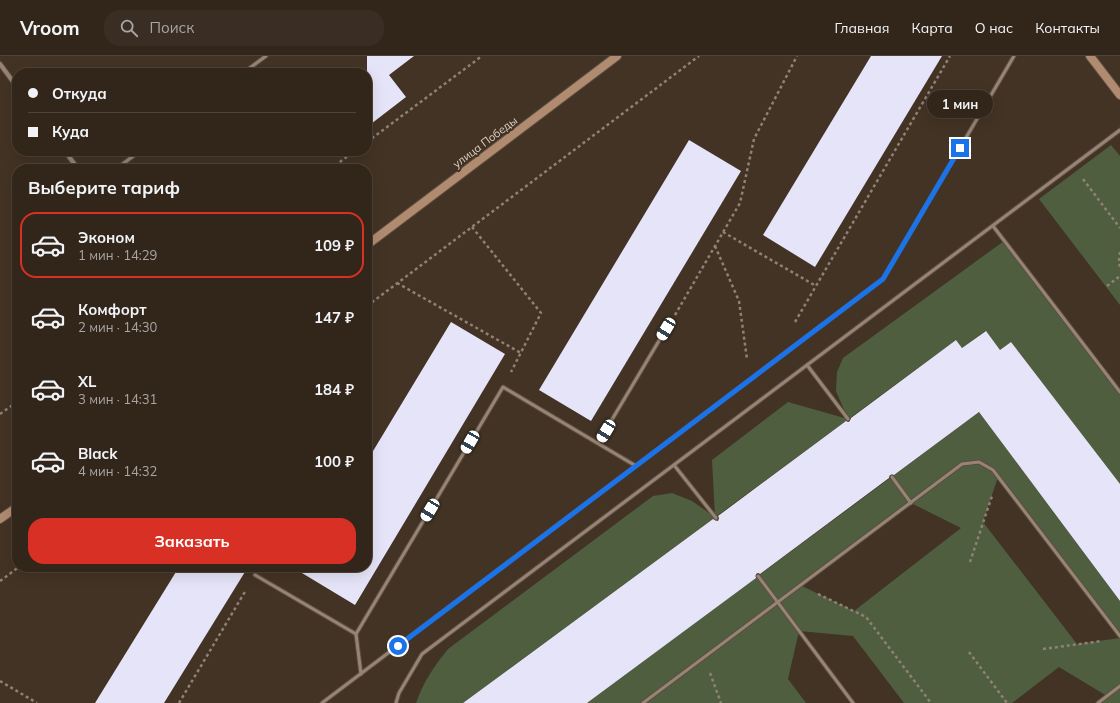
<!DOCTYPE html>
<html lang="ru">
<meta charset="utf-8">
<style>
body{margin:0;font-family:Mulish,sans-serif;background:#3a2e24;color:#f1f3f6;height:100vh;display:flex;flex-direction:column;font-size:15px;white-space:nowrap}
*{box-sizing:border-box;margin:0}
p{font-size:13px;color:#a8a5a3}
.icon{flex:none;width:22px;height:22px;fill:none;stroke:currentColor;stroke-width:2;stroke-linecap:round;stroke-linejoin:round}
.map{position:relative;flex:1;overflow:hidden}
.panel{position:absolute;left:12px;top:108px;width:360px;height:408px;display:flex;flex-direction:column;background:#32261b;border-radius:16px;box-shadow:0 4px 16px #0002,0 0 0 1px #4d433a}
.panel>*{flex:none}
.top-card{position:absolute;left:12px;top:12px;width:360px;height:88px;border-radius:16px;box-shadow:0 4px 16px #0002,0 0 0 1px #4d433a;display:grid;align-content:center;height:88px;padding:0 16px;background:#32261b}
.end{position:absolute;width:18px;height:18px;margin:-9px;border:5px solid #1a73e8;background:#fff;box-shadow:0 0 0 2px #fff}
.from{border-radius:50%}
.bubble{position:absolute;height:28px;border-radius:14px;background:#32261b;box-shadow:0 4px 16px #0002,0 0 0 1px #4d433a;font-size:13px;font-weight:700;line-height:28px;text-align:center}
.car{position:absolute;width:12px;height:24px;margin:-12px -6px;border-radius:5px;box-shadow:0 0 3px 1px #0007;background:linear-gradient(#fff 24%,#345 0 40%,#fff 0 76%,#345 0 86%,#fff 0)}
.top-card b{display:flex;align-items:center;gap:14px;height:38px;font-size:15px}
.top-card b+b{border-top:1px solid #4d433a}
.top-card i{width:10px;height:10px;background:#f1f3f6}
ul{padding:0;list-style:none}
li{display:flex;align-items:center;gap:12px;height:66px;margin:0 8px 6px;padding:0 8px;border:2px solid transparent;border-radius:16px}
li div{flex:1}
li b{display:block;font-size:15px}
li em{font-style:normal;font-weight:700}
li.current{border-color:#d93025}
li>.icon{width:36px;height:36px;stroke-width:1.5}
h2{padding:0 16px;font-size:18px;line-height:48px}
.button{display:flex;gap:8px;margin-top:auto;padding:8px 16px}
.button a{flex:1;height:46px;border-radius:16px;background:#d93025;color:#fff;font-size:16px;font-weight:700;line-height:46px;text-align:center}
header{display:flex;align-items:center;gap:24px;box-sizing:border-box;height:56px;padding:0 20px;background:#32261b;border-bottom:1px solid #4d433a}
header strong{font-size:19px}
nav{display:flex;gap:22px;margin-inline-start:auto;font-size:14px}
.search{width:280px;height:36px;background:#3a2e24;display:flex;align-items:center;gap:10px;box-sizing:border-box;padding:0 14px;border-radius:16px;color:#a8a5a3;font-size:15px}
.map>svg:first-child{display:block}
.green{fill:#4e5e3f;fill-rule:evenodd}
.building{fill:#e6e4f8}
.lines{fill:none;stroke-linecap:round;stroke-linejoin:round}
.service-casing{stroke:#5c4e42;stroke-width:5}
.minor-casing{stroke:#5c4e42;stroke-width:6}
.secondary-casing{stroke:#5c4e42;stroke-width:10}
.path{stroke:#8f8176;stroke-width:2.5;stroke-dasharray:3 3;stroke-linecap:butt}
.service{stroke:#988474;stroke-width:3}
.minor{stroke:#988474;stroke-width:4}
.secondary{stroke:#b08b70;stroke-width:8}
.route{stroke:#1a73e8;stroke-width:5}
.labels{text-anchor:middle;stroke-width:4;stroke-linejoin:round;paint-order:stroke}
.street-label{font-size:11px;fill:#dfd4cc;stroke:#433324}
</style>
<header>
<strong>Vroom</strong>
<div class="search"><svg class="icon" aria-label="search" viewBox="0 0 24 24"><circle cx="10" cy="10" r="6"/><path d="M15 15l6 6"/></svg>Поиск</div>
<nav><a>Главная</a><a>Карта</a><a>О нас</a><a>Контакты</a></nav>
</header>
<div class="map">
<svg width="1120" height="647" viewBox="0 0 1120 647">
<rect width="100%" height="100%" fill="#433324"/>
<g class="green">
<polygon points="1111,89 1120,100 1120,249 1039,143"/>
<path d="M1004,185L1120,336V429L1011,286L1000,294L985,275L962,292L956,284L463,647H416C423,627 434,610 448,593L653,440L672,437L692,445L715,461L712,404L788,346L848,363L836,335L837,316L843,302Z"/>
<path d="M979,356L1120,545V580L998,421L983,466L1077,588L1120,582V647H1098L1107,640L1059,611L1012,647H904L853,580L799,575L788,623L806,647H587ZM911,447L961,472L854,555L802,530Z"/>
</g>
<g class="building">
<polygon points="367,0 414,0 389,19 406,41 367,71"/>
<polygon points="871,0 942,0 815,211 763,179"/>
<polygon points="689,84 741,115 591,365 539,334"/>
<polygon points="451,266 505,298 355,549 292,511 367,511 367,405"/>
<polygon points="986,275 1000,294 1011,286 1120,428 1120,545 979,356 894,419 890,419 889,422 760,518 758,517 756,518 756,522 587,647 463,647 713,463 718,465 719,462 718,460 846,365 849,366 851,362 956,284 962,292"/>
<polygon points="179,511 248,511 164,647 95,647"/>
</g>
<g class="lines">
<defs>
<g id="service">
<polyline points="243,17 266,0"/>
<polyline points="116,113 140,95"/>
<polyline points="993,170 1120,336"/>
<polyline points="807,309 848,363"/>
<polyline points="598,387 666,273"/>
<polyline points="674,409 716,462"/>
<polyline points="892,421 911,447"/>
<polyline points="255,519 356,578"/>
<polyline points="758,520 853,647"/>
<polyline points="361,618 356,578 503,331 636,410"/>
<polyline points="322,647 883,223 1014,0"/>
<polyline points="396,647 399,637 422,598 1120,74"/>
<polyline points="643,647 962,408 979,406 993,414 1120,580"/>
<polyline points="1098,647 1120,630"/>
</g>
<g id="minor">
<polyline points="0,8 17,31"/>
<polyline points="65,95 78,113"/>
</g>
<g id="secondary">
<polyline points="1090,0 1120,39"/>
<polyline points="367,189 617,0"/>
<polyline points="0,463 17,451"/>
</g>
</defs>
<use href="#service" class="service-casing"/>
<use href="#minor" class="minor-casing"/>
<use href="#secondary" class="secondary-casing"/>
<g class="path">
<polyline points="367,86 482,0"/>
<polyline points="330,113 355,95"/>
<polyline points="1083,123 1120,172"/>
<polyline points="472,171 541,257 511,316"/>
<polyline points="723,176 816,230"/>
<polyline points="715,190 739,245 747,303"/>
<polyline points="1120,196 1119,204 1120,212"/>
<polyline points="397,227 521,297"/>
<polyline points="1107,230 1120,220"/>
<polyline points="367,250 699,0"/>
<polyline points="675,259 740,147 754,83 797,0"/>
<polyline points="795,266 950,0"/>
<polyline points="0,358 17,346"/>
<polyline points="970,506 992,440"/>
<polyline points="0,525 19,511"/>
<polyline points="818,538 866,561 931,647"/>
<polyline points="1043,593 1102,585"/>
<polyline points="969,596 1007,647"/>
<polyline points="710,617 721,647"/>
<polyline points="0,625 37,647"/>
<polyline points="179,647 246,534"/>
</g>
<use href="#service" class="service"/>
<use href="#minor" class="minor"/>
<use href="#secondary" class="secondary"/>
</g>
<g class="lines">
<polyline class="route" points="398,590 883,223 960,92"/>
</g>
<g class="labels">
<g class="street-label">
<text transform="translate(485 86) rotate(-37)" y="4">улица Победы</text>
</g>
</g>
</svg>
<i class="end from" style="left:398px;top:590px"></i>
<i class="end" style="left:960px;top:92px"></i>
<div class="bubble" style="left:927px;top:34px;width:66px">1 мин</div>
<i class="car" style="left:666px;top:273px;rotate:211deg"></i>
<i class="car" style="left:606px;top:375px;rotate:211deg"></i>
<i class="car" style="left:470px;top:386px;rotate:210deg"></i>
<i class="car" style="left:430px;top:454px;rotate:211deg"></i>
<div class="top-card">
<b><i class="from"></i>Откуда</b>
<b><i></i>Куда</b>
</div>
<section class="panel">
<h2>Выберите тариф</h2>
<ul>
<li class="current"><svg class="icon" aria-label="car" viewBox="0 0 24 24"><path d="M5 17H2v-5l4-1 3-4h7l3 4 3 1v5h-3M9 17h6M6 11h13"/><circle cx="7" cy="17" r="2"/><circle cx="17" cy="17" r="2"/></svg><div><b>Эконом</b><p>1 мин · 14:29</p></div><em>109 ₽</em></li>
<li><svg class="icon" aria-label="car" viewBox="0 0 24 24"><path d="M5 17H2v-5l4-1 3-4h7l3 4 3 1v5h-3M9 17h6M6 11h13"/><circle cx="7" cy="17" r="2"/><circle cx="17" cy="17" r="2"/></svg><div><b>Комфорт</b><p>2 мин · 14:30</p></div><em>147 ₽</em></li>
<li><svg class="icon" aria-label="car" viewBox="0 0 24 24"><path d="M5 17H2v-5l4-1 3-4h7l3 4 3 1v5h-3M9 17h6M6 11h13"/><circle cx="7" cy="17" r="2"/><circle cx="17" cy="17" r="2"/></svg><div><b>XL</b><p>3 мин · 14:31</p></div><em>184 ₽</em></li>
<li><svg class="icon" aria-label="car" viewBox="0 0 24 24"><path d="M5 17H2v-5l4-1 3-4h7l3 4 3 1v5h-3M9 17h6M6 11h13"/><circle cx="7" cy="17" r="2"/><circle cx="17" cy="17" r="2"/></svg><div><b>Black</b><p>4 мин · 14:32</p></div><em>100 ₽</em></li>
</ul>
<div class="button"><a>Заказать</a></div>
</section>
</div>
